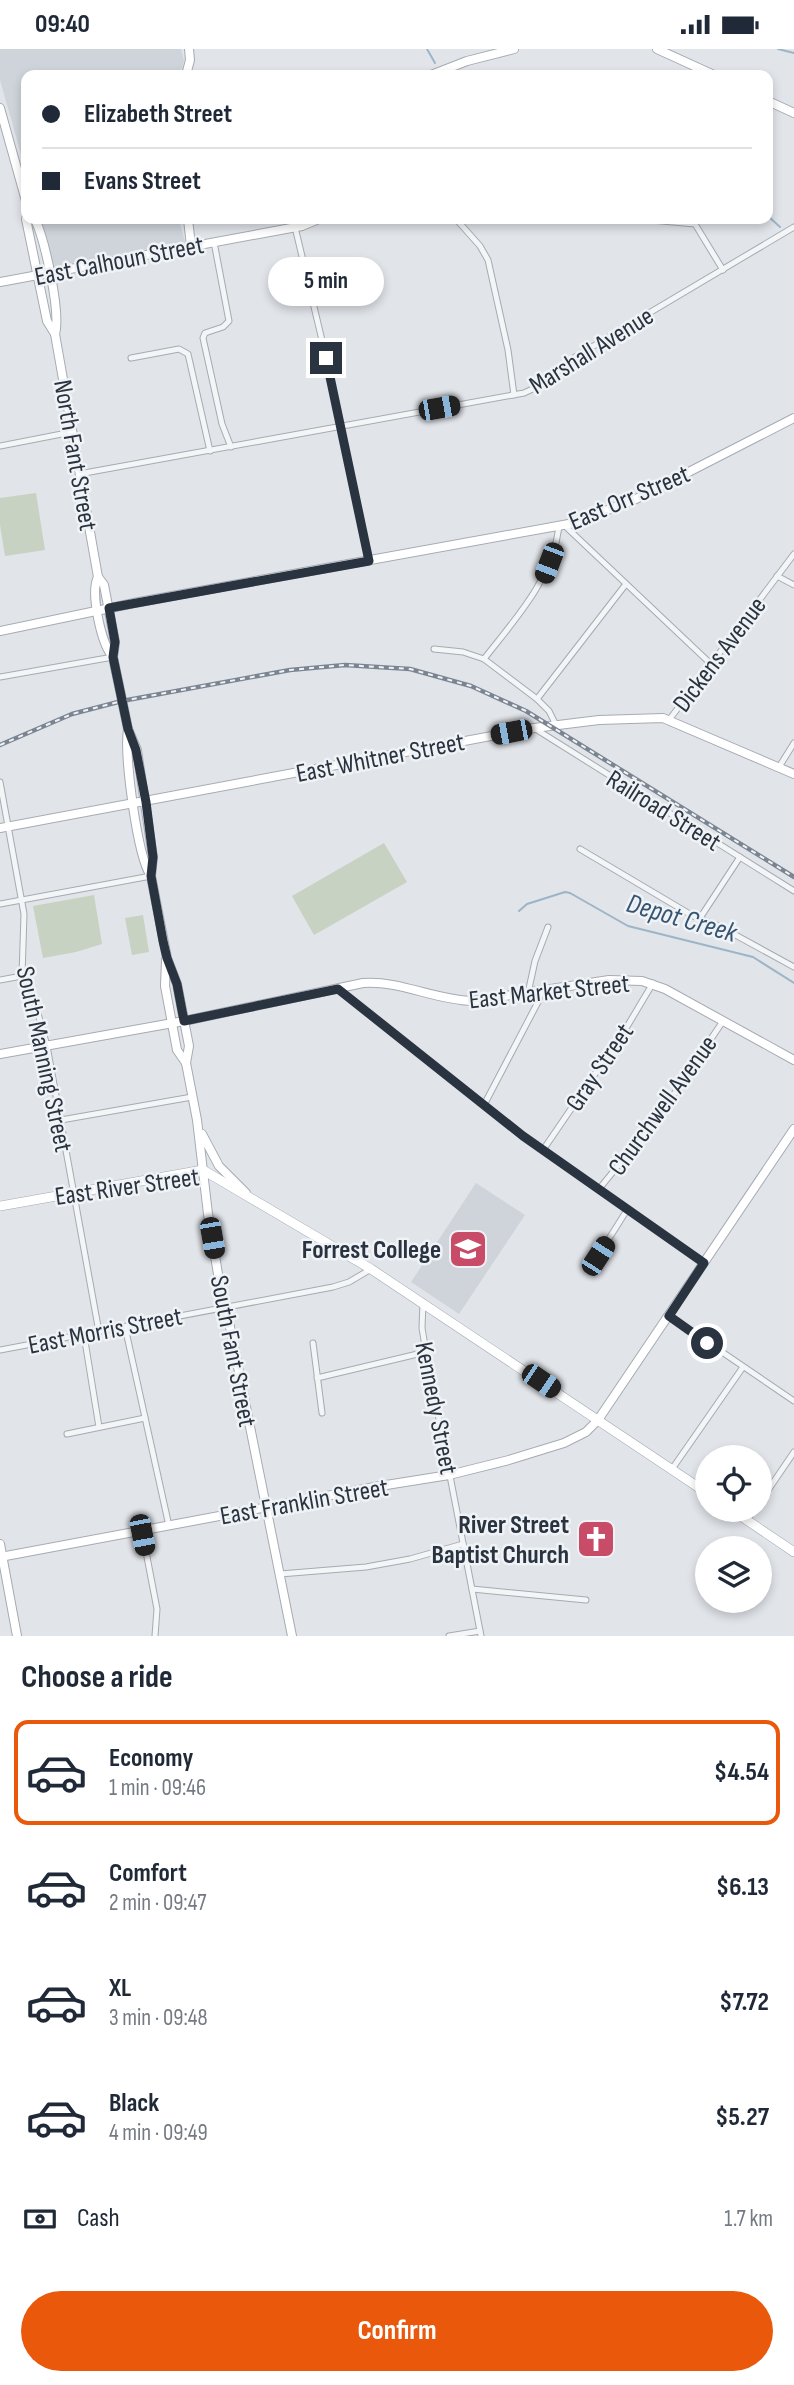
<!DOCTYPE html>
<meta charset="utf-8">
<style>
body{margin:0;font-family:"Sofia Sans Condensed",sans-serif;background:#f6f6f7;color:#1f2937;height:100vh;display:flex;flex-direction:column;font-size:26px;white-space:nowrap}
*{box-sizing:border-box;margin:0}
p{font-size:23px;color:#747a83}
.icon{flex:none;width:38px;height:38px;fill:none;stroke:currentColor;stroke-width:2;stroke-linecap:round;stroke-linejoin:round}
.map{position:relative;height:1587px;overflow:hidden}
.details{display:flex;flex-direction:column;background:#fff;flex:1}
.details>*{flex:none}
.guide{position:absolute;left:21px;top:21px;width:752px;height:154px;border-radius:14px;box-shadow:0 4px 10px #0003;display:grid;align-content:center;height:154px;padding:0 21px;background:#fff}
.fabs{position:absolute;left:695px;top:1396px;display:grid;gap:14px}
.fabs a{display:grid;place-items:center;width:77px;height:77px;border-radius:50%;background:#fff;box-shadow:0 4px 10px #0003;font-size:35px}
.end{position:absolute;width:32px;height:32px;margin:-16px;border:9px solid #2a3340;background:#fff;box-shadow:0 0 0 4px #fff}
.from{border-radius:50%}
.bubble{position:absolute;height:49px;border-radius:24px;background:#fff;box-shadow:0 4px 10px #0003;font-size:23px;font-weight:700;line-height:49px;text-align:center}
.car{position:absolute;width:21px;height:42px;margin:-21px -10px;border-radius:9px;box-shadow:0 0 5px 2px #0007;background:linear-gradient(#222 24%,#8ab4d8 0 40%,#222 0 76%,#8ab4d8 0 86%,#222 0)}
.guide b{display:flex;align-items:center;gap:24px;height:66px;font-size:26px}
.guide b+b{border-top:2px solid #e0e1e3}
.guide i{width:18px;height:18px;background:#1f2937}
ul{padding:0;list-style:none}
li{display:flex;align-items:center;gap:21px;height:105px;margin:0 14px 10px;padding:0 7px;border:4px solid transparent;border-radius:14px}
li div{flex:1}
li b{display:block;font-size:26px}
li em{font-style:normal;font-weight:700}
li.selected{border-color:#ea580c}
li>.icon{width:63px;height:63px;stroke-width:1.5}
h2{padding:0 21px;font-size:32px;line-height:84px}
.pay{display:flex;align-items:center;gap:18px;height:77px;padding:0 21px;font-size:26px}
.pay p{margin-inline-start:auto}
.button{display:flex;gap:14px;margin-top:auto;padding:14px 21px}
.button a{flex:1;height:80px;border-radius:42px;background:#ea580c;color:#fff;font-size:28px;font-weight:700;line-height:80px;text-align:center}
.status{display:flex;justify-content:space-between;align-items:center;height:49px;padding:0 35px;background:#fff;direction:ltr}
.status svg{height:19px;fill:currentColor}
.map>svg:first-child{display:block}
.built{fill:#cfd4db}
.green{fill:#c7d2c2}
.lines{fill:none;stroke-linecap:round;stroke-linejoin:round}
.stream{stroke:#9db4c7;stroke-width:2}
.street-casing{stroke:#a6abb3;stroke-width:7}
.secondary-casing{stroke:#a6abb3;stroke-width:10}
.primary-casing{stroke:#a0aab4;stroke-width:10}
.street{stroke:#f3f5f7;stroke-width:5}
.secondary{stroke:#fff;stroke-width:8}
.primary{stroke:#fff;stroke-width:9}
.rail-casing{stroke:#7b8592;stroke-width:4.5}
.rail{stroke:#f0f3f6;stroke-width:2;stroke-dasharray:5;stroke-linecap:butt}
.route{stroke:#2a3340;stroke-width:9}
.labels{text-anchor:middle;stroke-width:5;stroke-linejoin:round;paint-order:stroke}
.street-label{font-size:26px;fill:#2a3340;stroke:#f0f3f6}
.poi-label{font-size:26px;font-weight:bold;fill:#2a3340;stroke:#f0f3f6;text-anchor:end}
.water-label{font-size:28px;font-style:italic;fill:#365572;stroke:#f0f3f6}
</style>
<div class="status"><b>09:40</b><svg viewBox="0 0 49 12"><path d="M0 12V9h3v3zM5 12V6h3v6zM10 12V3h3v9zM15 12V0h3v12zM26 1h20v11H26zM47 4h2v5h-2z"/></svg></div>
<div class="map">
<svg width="794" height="1587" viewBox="0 0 794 1587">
<rect width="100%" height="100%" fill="#e1e4e9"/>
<g class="built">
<polygon points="0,0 181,0 184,12 180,26 26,26 26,123 0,31"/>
<polygon points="41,170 179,170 185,193 53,218"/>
<polygon points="476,1134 525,1166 459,1265 411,1233"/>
</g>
<g class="green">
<polygon points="36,444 45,501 5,507 0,476 0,449"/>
<polygon points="384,794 407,833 314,886 292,847"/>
<polygon points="94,846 102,895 76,903 43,909 33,857"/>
<polygon points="143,866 149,903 132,906 125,869"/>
</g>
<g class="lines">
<g class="stream">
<polyline points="427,0 435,14"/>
<polyline points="778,0 794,4"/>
<polyline points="768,167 780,178"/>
<polyline points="519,862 527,855 565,843 570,844 628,877 753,908 794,934"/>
</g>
<defs>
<g id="street">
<polyline points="456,170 480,197 488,211 508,301 514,346"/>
<polyline points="640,170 695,175 723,221"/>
<polyline points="295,178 326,308 369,512"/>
<polyline points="214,193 229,272 223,278 205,284 203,289 222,375 231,398"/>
<polyline points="131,309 179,300 188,305 210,402"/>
<polyline points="0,397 72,383"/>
<polyline points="79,425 524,344 541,336 575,308 794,178"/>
<polyline points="564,476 712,616"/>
<polyline points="777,527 794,536"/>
<polyline points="434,600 463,603 484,610 537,650 549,662 556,676"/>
<path d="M484,610C516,569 552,531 559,478"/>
<polyline points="0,628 113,608"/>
<polyline points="537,650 626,535"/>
<polyline points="669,671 794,505"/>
<polyline points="534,679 794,842"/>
<polyline points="779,718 794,694"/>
<polyline points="0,733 24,865 22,927 37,961 47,997 99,1283"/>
<polyline points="580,800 693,867 719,877 794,918"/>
<polyline points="0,855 151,827"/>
<polyline points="700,869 740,808"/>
<polyline points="0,931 22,927"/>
<polyline points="338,940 523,1087 704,1214"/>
<polyline points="528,944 535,912 548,878"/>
<polyline points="484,1056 538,953 542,942"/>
<polyline points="61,1071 192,1048"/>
<polyline points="543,1101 625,981 653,934"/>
<polyline points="599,1140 662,1063 723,972"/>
<polyline points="598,1207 627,1161"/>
<polyline points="423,1253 422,1279 426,1303 481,1587"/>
<polyline points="669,1267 794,1352"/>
<polyline points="125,1278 169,1477"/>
<polyline points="84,1286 99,1378"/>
<polyline points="313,1294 322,1364"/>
<polyline points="0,1301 333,1238 349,1233 371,1220"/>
<polyline points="317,1329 426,1303"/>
<polyline points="67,1385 145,1369"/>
<polyline points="672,1420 743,1318"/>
<polyline points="760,1453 794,1403"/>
<polyline points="747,1471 754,1461"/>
<polyline points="142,1482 157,1560 155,1587"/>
<polyline points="280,1525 366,1518 410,1510 463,1495"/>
<polyline points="472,1540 586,1551"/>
<polyline points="449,1587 480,1582"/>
</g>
<g id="secondary">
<polyline points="657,0 714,26"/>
<polyline points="186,26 190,11 189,0"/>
<polyline points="431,26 467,12 514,0"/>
<polyline points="768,52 794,64"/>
<polyline points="0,59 26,152"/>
<polyline points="26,170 47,272 55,285"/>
<path d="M35,170C45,192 61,263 55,285L98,528L104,536L115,593L113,608L128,680L137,701L153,808L151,827L167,909L177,935L189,997L186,1014"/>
<polyline points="188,170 191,197"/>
<polyline points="0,233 302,177 319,170"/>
<path d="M98,528C90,543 101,595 113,608"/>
<polyline points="0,582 139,553 574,474 636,450 794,369"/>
<path d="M128,680C124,706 137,807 151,827"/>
<polyline points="0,779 534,679 599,671 663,669 794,725"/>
<polyline points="166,911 165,937 177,1001 186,1014 197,1071 208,1165 220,1237 228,1268 292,1587"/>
<path d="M0,1005L184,972L363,934C399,931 435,951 472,952L609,931L642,932L665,940L794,1011"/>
<polyline points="202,1085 219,1117 246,1144"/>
<polyline points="0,1495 17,1587"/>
<polyline points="0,1508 380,1437 449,1426 509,1411 564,1394 586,1383 598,1371 794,1080"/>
</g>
<g id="primary">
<polyline points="0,1157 203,1121 371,1220 707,1444"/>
<polyline points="732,1461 794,1503"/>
</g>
</defs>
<use href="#street" class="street-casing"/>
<use href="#secondary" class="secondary-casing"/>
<use href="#primary" class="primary-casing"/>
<use href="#street" class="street"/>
<use href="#secondary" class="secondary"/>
<use href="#primary" class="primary"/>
<defs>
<polyline id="rail" points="0,696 72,665 122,652 290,621 345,616 410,620 471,637 526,662 794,828"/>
</defs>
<use href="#rail" class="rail-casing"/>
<use href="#rail" class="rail"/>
</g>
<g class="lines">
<polyline class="route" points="326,309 369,512 109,559 115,593 113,608 128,680 136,701 146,753 153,808 151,827 163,892 167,909 177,935 184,972 338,940 523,1087 704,1214 669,1267 707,1294"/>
</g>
<defs>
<symbol id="university-square" viewBox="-11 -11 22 22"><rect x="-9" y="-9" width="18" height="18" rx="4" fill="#c84b67" stroke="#f0f3f6"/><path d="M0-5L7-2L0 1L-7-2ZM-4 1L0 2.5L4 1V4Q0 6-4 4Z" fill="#fff"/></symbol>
<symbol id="church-square" viewBox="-11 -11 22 22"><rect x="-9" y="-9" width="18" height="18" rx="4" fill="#c84b67" stroke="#f0f3f6"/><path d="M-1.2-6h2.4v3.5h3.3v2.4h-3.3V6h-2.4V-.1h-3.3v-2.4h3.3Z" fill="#fff"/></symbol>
</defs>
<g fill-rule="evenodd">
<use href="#university-square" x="446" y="1178" width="44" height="44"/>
<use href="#church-square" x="574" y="1468" width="44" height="44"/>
</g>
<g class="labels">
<g class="street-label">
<text transform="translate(119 211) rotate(-11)" y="9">East Calhoun Street</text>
<text transform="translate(591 301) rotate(-32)" y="9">Marshall Avenue</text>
<text transform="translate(76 406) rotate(80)" y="9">North Fant Street</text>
<text transform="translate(629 448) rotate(-23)" y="9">East Orr Street</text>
<text transform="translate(719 605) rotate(-53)" y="9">Dickens Avenue</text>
<text transform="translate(380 708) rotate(-11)" y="9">East Whitner Street</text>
<text transform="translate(664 761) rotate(32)" y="9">Railroad Street</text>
<text transform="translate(549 942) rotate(-6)" y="9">East Market Street</text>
<text transform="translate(45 1010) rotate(78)" y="9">South Manning Street</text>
<text transform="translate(599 1018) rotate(-56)" y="9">Gray Street</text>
<text transform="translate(662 1056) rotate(-54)" y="9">Churchwell Avenue</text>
<text transform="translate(127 1137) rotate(-8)" y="9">East River Street</text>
<text transform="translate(105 1281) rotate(-11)" y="9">East Morris Street</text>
<text transform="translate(234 1302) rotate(79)" y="9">South Fant Street</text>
<text transform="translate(437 1359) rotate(79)" y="9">Kennedy Street</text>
<text transform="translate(304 1452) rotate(-10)" y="9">East Franklin Street</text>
</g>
<g class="poi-label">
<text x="441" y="1209">Forrest College</text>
<text x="569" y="1484">River Street<tspan x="569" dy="30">Baptist Church</tspan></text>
</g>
<g class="water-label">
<text transform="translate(682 868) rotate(16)" y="10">Depot Creek</text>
</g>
</g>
</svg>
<div class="fabs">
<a><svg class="icon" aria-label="locate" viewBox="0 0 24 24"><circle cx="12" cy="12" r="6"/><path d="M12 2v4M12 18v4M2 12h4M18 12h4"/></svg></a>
<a><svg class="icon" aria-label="layers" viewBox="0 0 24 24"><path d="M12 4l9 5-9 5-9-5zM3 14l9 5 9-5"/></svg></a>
</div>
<i class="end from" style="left:707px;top:1294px"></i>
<i class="end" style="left:326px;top:309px"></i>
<div class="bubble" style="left:268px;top:208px;width:116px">5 min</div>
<i class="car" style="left:439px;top:359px;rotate:80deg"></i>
<i class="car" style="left:549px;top:514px;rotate:201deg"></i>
<i class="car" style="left:511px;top:683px;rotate:259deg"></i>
<i class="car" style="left:212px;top:1189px;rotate:170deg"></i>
<i class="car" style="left:598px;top:1207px;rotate:33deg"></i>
<i class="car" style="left:541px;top:1332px;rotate:124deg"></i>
<i class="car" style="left:142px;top:1486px;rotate:169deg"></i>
<div class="guide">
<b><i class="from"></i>Elizabeth Street</b>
<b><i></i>Evans Street</b>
</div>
</div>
<section class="details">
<h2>Choose a ride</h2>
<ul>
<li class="selected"><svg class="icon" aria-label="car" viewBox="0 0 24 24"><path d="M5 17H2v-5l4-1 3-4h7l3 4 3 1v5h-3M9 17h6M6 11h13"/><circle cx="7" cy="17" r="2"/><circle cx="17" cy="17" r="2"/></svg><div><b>Economy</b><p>1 min · 09:46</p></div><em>$4.54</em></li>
<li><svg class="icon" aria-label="car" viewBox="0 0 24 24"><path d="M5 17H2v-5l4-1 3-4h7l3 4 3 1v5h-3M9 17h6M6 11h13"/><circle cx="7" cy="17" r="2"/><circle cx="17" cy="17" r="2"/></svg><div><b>Comfort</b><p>2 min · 09:47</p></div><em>$6.13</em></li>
<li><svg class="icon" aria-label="car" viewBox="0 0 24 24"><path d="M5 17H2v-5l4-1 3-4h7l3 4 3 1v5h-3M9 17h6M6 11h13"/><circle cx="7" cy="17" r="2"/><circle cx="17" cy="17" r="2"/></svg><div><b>XL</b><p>3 min · 09:48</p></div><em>$7.72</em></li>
<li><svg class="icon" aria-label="car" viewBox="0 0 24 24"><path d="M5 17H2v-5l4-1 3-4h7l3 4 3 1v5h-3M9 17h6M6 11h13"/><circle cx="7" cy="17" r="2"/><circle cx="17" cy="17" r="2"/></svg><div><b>Black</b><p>4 min · 09:49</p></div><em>$5.27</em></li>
</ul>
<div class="pay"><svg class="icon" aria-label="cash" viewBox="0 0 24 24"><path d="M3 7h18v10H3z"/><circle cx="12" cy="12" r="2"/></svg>Cash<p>1.7 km</p></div>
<div class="button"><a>Confirm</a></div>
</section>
